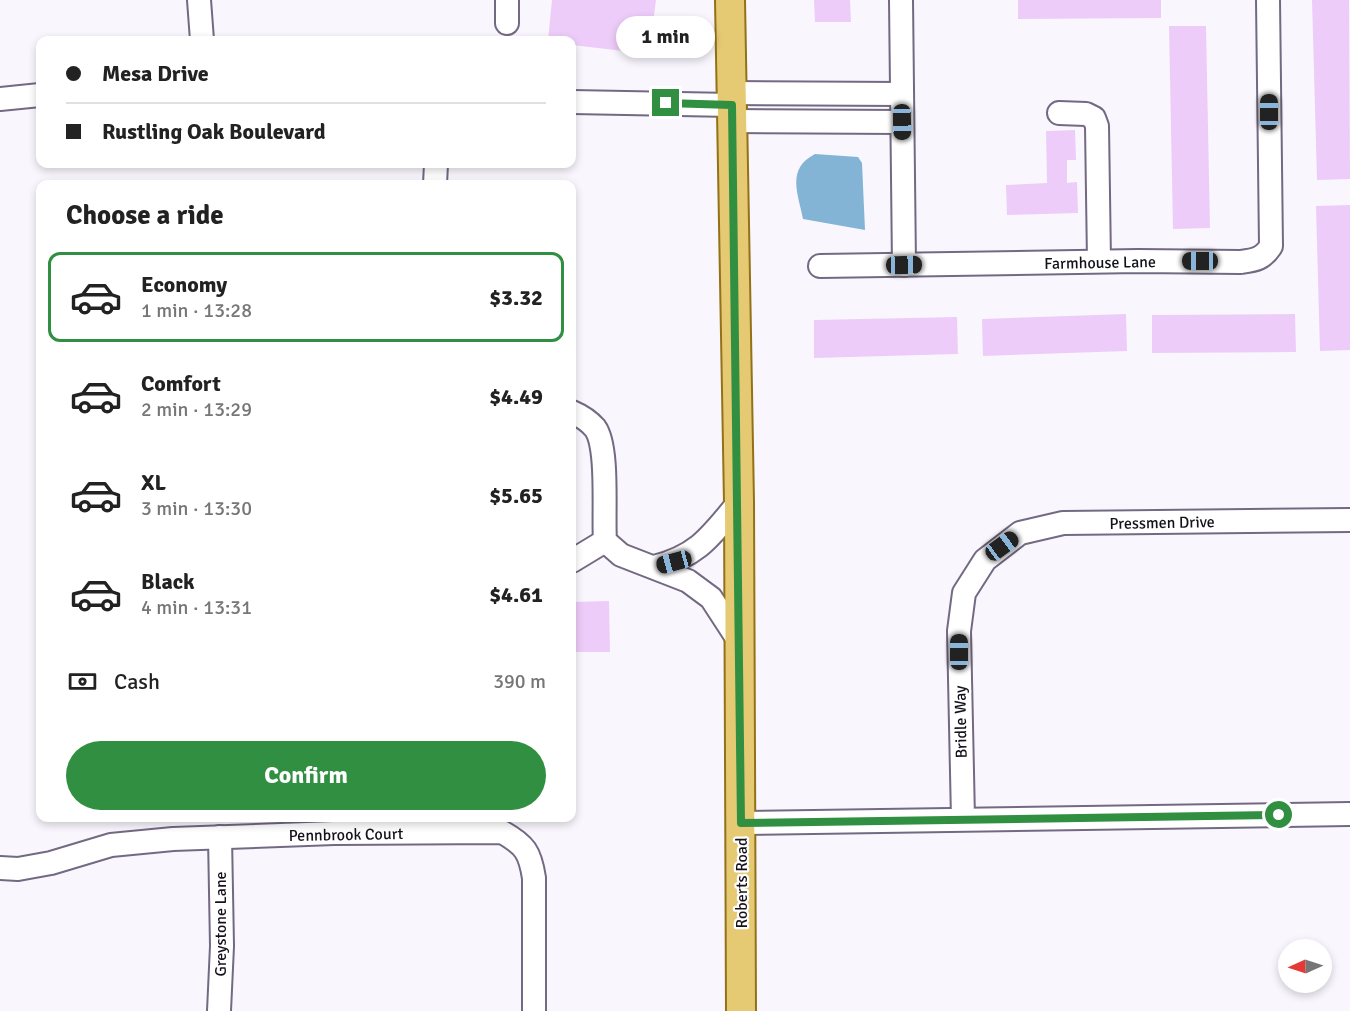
<!DOCTYPE html>
<meta charset="utf-8">
<style>
body{margin:0;font-family:Signika,sans-serif;background:#f2f2f2;color:#222;height:100vh;display:flex;flex-direction:column;font-size:22px;white-space:nowrap}
*{box-sizing:border-box;margin:0}
p{font-size:20px;color:#767676}
.icon{flex:none;width:33px;height:33px;fill:none;stroke:currentColor;stroke-width:2;stroke-linecap:round;stroke-linejoin:round}
.map{position:relative;flex:1;overflow:hidden}
.side{position:absolute;left:36px;top:180px;width:540px;height:642px;display:flex;flex-direction:column;background:#fff;border-radius:12px;box-shadow:0 3px 9px #0003}
.side>*{flex:none}
.guide{position:absolute;left:36px;top:36px;width:540px;height:132px;border-radius:12px;box-shadow:0 3px 9px #0003;display:grid;align-content:center;height:132px;padding:0 30px;background:#fff}
.needle{width:39px;rotate:267deg}
.fabs{position:absolute;left:1278px;top:939px;display:grid;gap:12px}
.fabs a{display:grid;place-items:center;width:54px;height:54px;border-radius:50%;background:#fff;box-shadow:0 3px 9px #0003;font-size:30px}
.end{position:absolute;width:27px;height:27px;margin:-14px;border:8px solid #308f41;background:#fff;box-shadow:0 0 0 3px #fff}
.from{border-radius:50%}
.bubble{position:absolute;height:42px;border-radius:21px;background:#fff;box-shadow:0 3px 9px #0003;font-size:20px;font-weight:700;line-height:42px;text-align:center}
.car{position:absolute;width:18px;height:36px;margin:-18px -9px;border-radius:8px;box-shadow:0 0 4px 2px #0007;background:linear-gradient(#222 24%,#8ab4d8 0 40%,#222 0 76%,#8ab4d8 0 86%,#222 0)}
.guide b{display:flex;align-items:center;gap:21px;height:57px;font-size:22px}
.guide b+b{border-top:2px solid #e0e0e0}
.guide i{width:15px;height:15px;background:#222}
ul{padding:0;list-style:none}
li{display:flex;align-items:center;gap:18px;height:90px;margin:0 12px 9px;padding:0 18px;border:3px solid transparent;border-radius:12px}
li div{flex:1}
li b{display:block;font-size:22px}
li em{font-style:normal;font-weight:700}
li.current{border-color:#308f41}
li>.icon{width:54px;height:54px;stroke-width:1.5}
h2{padding:0 30px;font-size:27px;line-height:72px}
.pay{display:flex;align-items:center;gap:15px;height:66px;padding:0 30px;font-size:22px}
.pay p{margin-inline-start:auto}
.button{display:flex;gap:12px;margin-top:auto;padding:12px 30px}
.button a{flex:1;height:69px;border-radius:36px;background:#308f41;color:#fff;font-size:24px;font-weight:700;line-height:69px;text-align:center}
.map>svg:first-child{display:block}
.water{fill:#83b4d6}
.building{fill:#edccf9}
.lines{fill:none;stroke-linecap:round;stroke-linejoin:round}
.minor-casing{stroke:#736983;stroke-width:26}
.major-casing{stroke:#927118;stroke-width:32}
.minor{stroke:#fff;stroke-width:22}
.major{stroke:#e6c973;stroke-width:28}
.route{stroke:#308f41;stroke-width:8}
.labels{text-anchor:middle;stroke-width:4.5;stroke-linejoin:round;paint-order:stroke}
.street-label{font-size:16px;fill:#15111b;stroke:#fff}
</style>
<div class="map">
<svg width="1350" height="1011" viewBox="0 0 1350 1011">
<rect width="100%" height="100%" fill="#f9f7fd"/>
<path class="water" d="M815,154L858,157L862,163L865,230L803,219C798,193 786,169 815,154Z"/>
<g class="building">
<polygon points="552,0 656,0 649,54 572,45 572,40 548,40"/>
<polygon points="814,0 850,0 851,22 815,22"/>
<polygon points="1018,0 1161,0 1161,18 1018,19"/>
<polygon points="1312,0 1349,0 1350,179 1317,180"/>
<polygon points="1169,26 1206,26 1210,228 1173,229"/>
<polygon points="1075,130 1076,160 1067,160 1067,183 1077,182 1078,213 1007,215 1006,185 1047,183 1046,131"/>
<polygon points="1350,205 1350,350 1320,351 1316,206"/>
<polygon points="1126,314 1127,351 983,356 982,319"/>
<polygon points="1295,314 1296,352 1152,353 1152,315"/>
<polygon points="957,317 958,354 814,358 814,320"/>
<polygon points="609,601 610,652 572,652 572,602"/>
</g>
<g class="lines">
<defs>
<g id="minor">
<polyline points="199,0 202,40"/>
<polyline points="507,0 507,23"/>
<polyline points="901,0 904,265"/>
<polyline points="732,93 902,94"/>
<polyline points="0,99 40,95"/>
<polyline points="572,102 732,105"/>
<polyline points="1059,113 1086,114 1094,118 1097,126 1099,261"/>
<polyline points="732,121 902,122"/>
<polyline points="435,184 436,164"/>
<path d="M820,266L1138,261L1241,262C1255,260 1263,259 1271,246L1268,0"/>
<path d="M572,412C579,415 589,421 595,428C609,447 603,515 605,541L621,555L688,581L711,598L739,641"/>
<polyline points="572,561 605,541"/>
<path d="M654,567C698,556 711,536 739,502"/>
<polyline points="963,819 959,631 964,593 985,560 1020,533 1063,523 1350,520"/>
<polyline points="742,823 1350,814"/>
<path d="M0,868L18,869L51,863L111,845L173,839L334,833L502,832C525,845 530,852 534,878V1011"/>
<polyline points="219,1011 222,946 220,837"/>
</g>
<polyline id="major" points="730,0 739,502 741,1011"/>
</defs>
<use href="#minor" class="minor-casing"/>
<use href="#major" class="major-casing"/>
<use href="#minor" class="minor"/>
<use href="#major" class="major"/>
</g>
<g class="lines">
<polyline class="route" points="666,103 732,105 741,823 1279,815"/>
</g>
<g class="labels">
<g class="street-label">
<text transform="translate(1100 262) rotate(-1)" y="6">Farmhouse Lane</text>
<text transform="translate(1162 522) rotate(-1)" y="6">Pressmen Drive</text>
<text transform="translate(960 722) rotate(-91)" y="6">Bridle Way</text>
<text transform="translate(346 834) rotate(-1)" y="6">Pennbrook Court</text>
<text transform="translate(741 883) rotate(-90)" y="6">Roberts Road</text>
<text transform="translate(220 924) rotate(-90)" y="6">Greystone Lane</text>
</g>
</g>
</svg>
<div class="fabs">
<a><svg class="needle" viewBox="-14 -14 28 28"><path d="M0-13l5 13h-10z" fill="#e53935"/><path d="M0 13l5-13h-10z" fill="#767676"/></svg></a>
</div>
<i class="end from" style="left:1279px;top:815px"></i>
<i class="end" style="left:666px;top:103px"></i>
<div class="bubble" style="left:616px;top:16px;width:99px">1 min</div>
<i class="car" style="left:1269px;top:112px;rotate:0deg"></i>
<i class="car" style="left:902px;top:122px;rotate:179deg"></i>
<i class="car" style="left:1200px;top:261px;rotate:270deg"></i>
<i class="car" style="left:904px;top:265px;rotate:89deg"></i>
<i class="car" style="left:1002px;top:546px;rotate:54deg"></i>
<i class="car" style="left:674px;top:562px;rotate:255deg"></i>
<i class="car" style="left:959px;top:652px;rotate:0deg"></i>
<div class="guide">
<b><i class="from"></i>Mesa Drive</b>
<b><i></i>Rustling Oak Boulevard</b>
</div>
<section class="side">
<h2>Choose a ride</h2>
<ul>
<li class="current"><svg class="icon" aria-label="car" viewBox="0 0 24 24"><path d="M5 17H2v-5l4-1 3-4h7l3 4 3 1v5h-3M9 17h6M6 11h13"/><circle cx="7" cy="17" r="2"/><circle cx="17" cy="17" r="2"/></svg><div><b>Economy</b><p>1 min · 13:28</p></div><em>$3.32</em></li>
<li><svg class="icon" aria-label="car" viewBox="0 0 24 24"><path d="M5 17H2v-5l4-1 3-4h7l3 4 3 1v5h-3M9 17h6M6 11h13"/><circle cx="7" cy="17" r="2"/><circle cx="17" cy="17" r="2"/></svg><div><b>Comfort</b><p>2 min · 13:29</p></div><em>$4.49</em></li>
<li><svg class="icon" aria-label="car" viewBox="0 0 24 24"><path d="M5 17H2v-5l4-1 3-4h7l3 4 3 1v5h-3M9 17h6M6 11h13"/><circle cx="7" cy="17" r="2"/><circle cx="17" cy="17" r="2"/></svg><div><b>XL</b><p>3 min · 13:30</p></div><em>$5.65</em></li>
<li><svg class="icon" aria-label="car" viewBox="0 0 24 24"><path d="M5 17H2v-5l4-1 3-4h7l3 4 3 1v5h-3M9 17h6M6 11h13"/><circle cx="7" cy="17" r="2"/><circle cx="17" cy="17" r="2"/></svg><div><b>Black</b><p>4 min · 13:31</p></div><em>$4.61</em></li>
</ul>
<div class="pay"><svg class="icon" aria-label="cash" viewBox="0 0 24 24"><path d="M3 7h18v10H3z"/><circle cx="12" cy="12" r="2"/></svg>Cash<p>390 m</p></div>
<div class="button"><a>Confirm</a></div>
</section>
</div>
